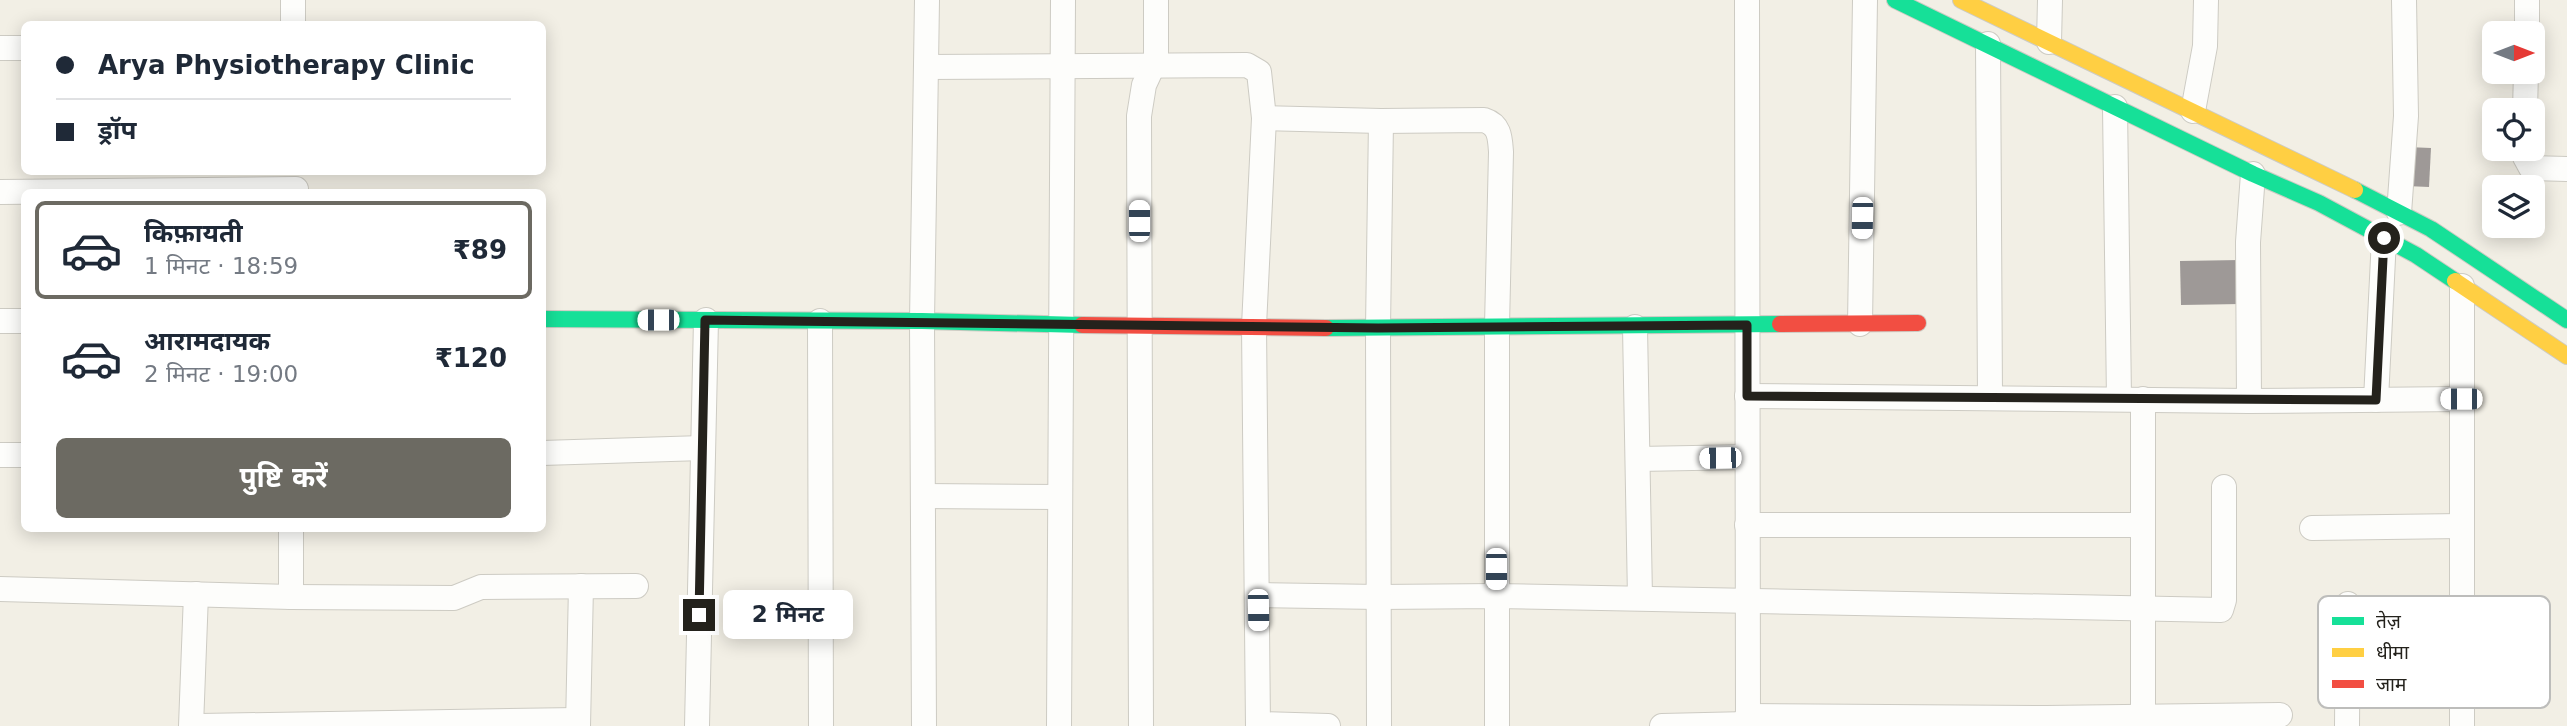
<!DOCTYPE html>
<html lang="hi">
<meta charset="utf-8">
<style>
body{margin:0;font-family:"DejaVu Sans","Noto Sans Devanagari",sans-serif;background:#f2f2f3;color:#1f2937;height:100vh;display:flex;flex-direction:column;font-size:26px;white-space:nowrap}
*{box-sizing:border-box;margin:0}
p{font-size:23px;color:#747a83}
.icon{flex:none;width:38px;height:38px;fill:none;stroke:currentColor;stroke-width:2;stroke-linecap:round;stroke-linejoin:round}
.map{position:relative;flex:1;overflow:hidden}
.side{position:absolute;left:21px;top:189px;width:525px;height:343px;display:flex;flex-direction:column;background:#fff;border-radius:10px;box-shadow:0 4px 18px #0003}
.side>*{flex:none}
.guide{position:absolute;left:21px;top:21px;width:525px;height:154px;border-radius:10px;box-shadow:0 4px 18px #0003;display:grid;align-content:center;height:154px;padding:0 35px;background:#fff}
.needle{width:46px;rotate:90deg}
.tools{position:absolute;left:2482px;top:21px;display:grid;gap:14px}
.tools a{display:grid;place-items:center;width:63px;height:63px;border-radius:10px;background:#fff;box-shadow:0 4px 18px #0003;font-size:35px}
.end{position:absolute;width:32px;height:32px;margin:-16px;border:9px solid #24221c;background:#fff;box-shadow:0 0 0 4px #fff}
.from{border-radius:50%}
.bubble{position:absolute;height:49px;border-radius:10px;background:#fff;box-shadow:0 4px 18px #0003;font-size:23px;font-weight:700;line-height:49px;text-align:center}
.car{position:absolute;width:21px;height:42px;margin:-21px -10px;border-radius:9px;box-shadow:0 0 5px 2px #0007;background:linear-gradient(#fff 24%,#345 0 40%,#fff 0 76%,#345 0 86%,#fff 0)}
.guide b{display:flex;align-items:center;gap:24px;height:66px;font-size:26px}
.guide b+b{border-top:2px solid #e0e1e3}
.guide i{width:18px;height:18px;background:#1f2937}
ul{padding:12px 0 0;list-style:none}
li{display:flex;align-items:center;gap:21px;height:98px;margin:0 14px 10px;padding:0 21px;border:4px solid transparent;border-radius:10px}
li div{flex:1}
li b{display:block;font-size:26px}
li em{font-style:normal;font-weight:700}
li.on{border-color:#6c6a62}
li>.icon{width:63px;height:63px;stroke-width:1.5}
.action{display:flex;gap:14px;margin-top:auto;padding:14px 35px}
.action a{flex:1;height:80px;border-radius:10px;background:#6c6a62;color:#fff;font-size:28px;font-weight:700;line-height:80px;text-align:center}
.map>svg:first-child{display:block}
.building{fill:#9e9997}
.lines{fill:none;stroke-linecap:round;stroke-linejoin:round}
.street-casing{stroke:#cdcbc3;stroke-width:26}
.fast-casing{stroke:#cdcbc3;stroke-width:18}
.slow-casing{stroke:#cdcbc3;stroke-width:18}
.jam-casing{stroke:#cdcbc3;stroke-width:18}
.street{stroke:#fdfdfb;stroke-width:24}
.fast{stroke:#16e098;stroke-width:16}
.slow{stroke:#ffcf43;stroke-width:16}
.jam{stroke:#f24e42;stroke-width:16}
.route{stroke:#24221c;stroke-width:9}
.key{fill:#fff;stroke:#bdbdbb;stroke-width:2}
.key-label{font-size:19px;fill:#24221c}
</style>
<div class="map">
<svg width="2567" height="726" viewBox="0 0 2567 726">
<rect width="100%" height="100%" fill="#f2efe5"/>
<g class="building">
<polygon points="2407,147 2431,148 2429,187 2406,186"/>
<polygon points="2240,260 2241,304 2181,305 2180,261"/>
</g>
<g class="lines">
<defs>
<g id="street">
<polyline points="293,0 293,24"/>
<polyline points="1747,0 1748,726"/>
<polyline points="2527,33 2527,0"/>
<polyline points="2049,42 2050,0"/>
<polyline points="1988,44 1990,398"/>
<polyline points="0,48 24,48"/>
<polyline points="926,67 1247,65 1259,72 1264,118 1254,326 1258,726"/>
<polyline points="2115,107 2119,399"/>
<polyline points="2525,110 2526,72"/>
<polyline points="2193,111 2205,46 2206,0"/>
<path d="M1264,118L1381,121L1484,120C1500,125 1500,138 1501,152L1497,326V726"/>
<polyline points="2524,149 2525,157 2531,168 2567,169"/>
<polyline points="0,192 296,189"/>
<polyline points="2399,213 2406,116 2404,0"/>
<polyline points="0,321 24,321"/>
<polyline points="820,321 821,726"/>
<polyline points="1860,324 1865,0"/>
<polyline points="1635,327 1640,598"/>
<polyline points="1747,396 2249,401 2461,399"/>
<polyline points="2143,399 2143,717"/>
<polyline points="2376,400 2384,238"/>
<polyline points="2249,401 2248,242 2253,174"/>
<polyline points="542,453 703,448"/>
<polyline points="0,455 24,455"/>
<polyline points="1638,459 1747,457"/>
<polyline points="923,496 1059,497"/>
<polyline points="1747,525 2142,525"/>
<polyline points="291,528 291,597"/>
<polyline points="2312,528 2461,526"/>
<polyline points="0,589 291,597 454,598 481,587 636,586"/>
<polyline points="1257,595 1378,597 1496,596 2221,610 2224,600 2224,487"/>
<polyline points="2347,665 2462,662"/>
<polyline points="1747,716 2046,718 2280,715"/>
<polyline points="1258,724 1328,726"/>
<polyline points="191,726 196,594"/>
<polyline points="200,726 577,720"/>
<polyline points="578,726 581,586"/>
<polyline points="697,726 706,320"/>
<polyline points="924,726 922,321 927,0"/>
<polyline points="1059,726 1063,0"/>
<polyline points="1141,726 1139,116 1144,85 1156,59 1156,0"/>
<polyline points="1379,726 1378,328 1381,121"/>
<polyline points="1662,726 1748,724"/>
<polyline points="2347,726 2348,604"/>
<polyline points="2462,726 2462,286"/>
</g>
<g id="fast">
<polyline points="1895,0 2253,174 2319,203 2416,255 2455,281"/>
<polyline points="2355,190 2431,229 2567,320"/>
<polyline points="542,319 922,321 1082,325"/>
<polyline points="1326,328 1780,324"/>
</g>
<g id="slow">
<polyline points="1961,0 2355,190"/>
<polyline points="2455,281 2567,356"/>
</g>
<g id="jam">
<polyline points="1780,324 1918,323"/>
<polyline points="1082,325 1326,328"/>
</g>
</defs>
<use href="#street" class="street-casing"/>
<use href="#fast" class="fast-casing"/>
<use href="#slow" class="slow-casing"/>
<use href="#jam" class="jam-casing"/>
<use href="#street" class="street"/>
<use href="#fast" class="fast"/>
<use href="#slow" class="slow"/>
<use href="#jam" class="jam"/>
</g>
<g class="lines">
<polyline class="route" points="699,615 705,320 1378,328 1747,325 1747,396 2376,400 2384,238"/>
</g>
<rect x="2318" y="596" width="232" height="112" rx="10" class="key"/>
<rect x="2332" y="617" width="32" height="8" fill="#16e098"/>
<rect x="2332" y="648" width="32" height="9" fill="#ffcf43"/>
<rect x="2332" y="680" width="32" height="8" fill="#f24e42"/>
<g class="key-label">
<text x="2376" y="628">तेज़</text>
<text x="2376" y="659">धीमा</text>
<text x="2376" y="691">जाम</text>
</g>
</svg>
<div class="tools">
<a><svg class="needle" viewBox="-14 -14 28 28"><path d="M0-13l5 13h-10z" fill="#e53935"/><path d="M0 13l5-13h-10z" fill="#747a83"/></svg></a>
<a><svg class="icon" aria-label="locate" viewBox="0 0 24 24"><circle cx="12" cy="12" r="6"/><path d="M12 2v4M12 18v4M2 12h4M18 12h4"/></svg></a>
<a><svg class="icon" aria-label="layers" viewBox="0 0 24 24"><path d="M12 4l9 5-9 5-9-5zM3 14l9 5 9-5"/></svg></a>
</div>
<i class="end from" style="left:2384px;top:238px"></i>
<i class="end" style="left:699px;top:615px"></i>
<div class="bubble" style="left:723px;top:590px;width:130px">2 मिनट</div>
<i class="car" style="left:1862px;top:218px;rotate:181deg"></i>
<i class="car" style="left:1139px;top:221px;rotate:0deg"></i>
<i class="car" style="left:658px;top:320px;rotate:270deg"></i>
<i class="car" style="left:2461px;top:399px;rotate:270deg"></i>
<i class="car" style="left:1720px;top:458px;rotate:269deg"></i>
<i class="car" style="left:1496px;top:569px;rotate:180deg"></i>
<i class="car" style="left:1258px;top:610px;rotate:179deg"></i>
<div class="guide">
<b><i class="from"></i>Arya Physiotherapy Clinic</b>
<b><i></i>ड्रॉप</b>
</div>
<section class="side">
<ul>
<li class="on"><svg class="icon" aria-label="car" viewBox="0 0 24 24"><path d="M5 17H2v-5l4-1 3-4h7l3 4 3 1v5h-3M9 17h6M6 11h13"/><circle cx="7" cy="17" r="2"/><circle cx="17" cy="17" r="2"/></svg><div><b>किफ़ायती</b><p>1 मिनट · 18:59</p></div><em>₹89</em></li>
<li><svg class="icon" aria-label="car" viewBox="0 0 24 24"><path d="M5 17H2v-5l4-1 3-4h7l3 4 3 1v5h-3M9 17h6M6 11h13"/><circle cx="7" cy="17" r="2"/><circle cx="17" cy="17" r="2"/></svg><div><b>आरामदायक</b><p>2 मिनट · 19:00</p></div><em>₹120</em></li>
</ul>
<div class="action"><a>पुष्टि करें</a></div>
</section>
</div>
